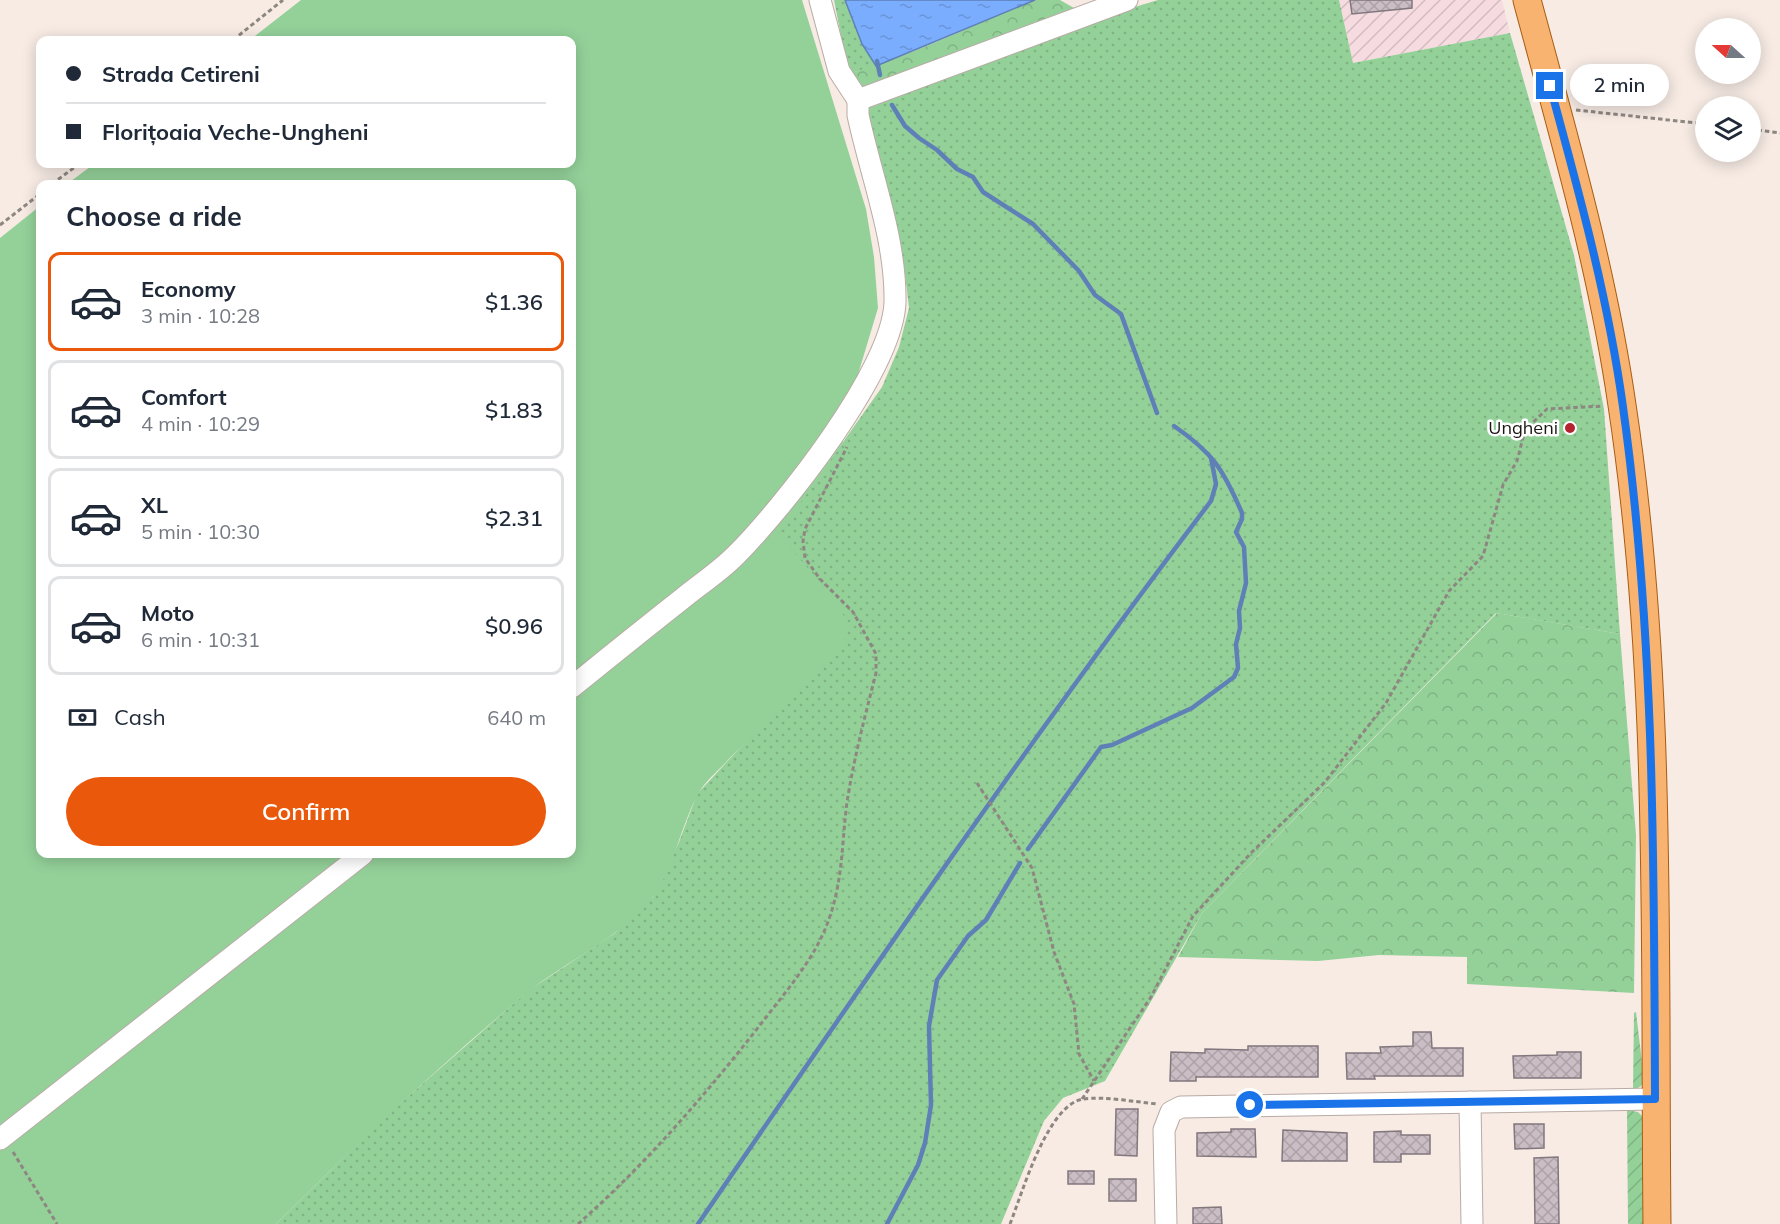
<!DOCTYPE html>
<meta charset="utf-8">
<style>
body{margin:0;font-family:Mulish,sans-serif;background:#f2f2f3;color:#1f2937;height:100vh;display:flex;flex-direction:column;font-size:22px;white-space:nowrap}
*{box-sizing:border-box;margin:0}
p{font-size:20px;color:#747a83}
.icon{flex:none;width:33px;height:33px;fill:none;stroke:currentColor;stroke-width:2;stroke-linecap:round;stroke-linejoin:round}
.map{position:relative;flex:1;overflow:hidden}
.side{position:absolute;left:36px;top:180px;width:540px;height:678px;display:flex;flex-direction:column;background:#fff;border-radius:12px;box-shadow:0 3px 15px #0003}
.side>*{flex:none}
.top-card{position:absolute;left:36px;top:36px;width:540px;height:132px;border-radius:12px;box-shadow:0 3px 15px #0003;display:grid;align-content:center;height:132px;padding:0 30px;background:#fff}
.needle{width:39px;rotate:291deg}
.buttons{position:absolute;left:1695px;top:18px;display:grid;gap:12px}
.buttons a{display:grid;place-items:center;width:66px;height:66px;border-radius:50%;background:#fff;box-shadow:0 3px 15px #0003;font-size:30px}
.end{position:absolute;width:27px;height:27px;margin:-14px;border:8px solid #1a73e8;background:#fff;box-shadow:0 0 0 3px #fff}
.from{border-radius:50%}
.bubble{position:absolute;height:42px;border-radius:21px;background:#fff;box-shadow:0 3px 15px #0003;font-size:20px;font-weight:600;line-height:42px;text-align:center}
.top-card b{display:flex;align-items:center;gap:21px;height:57px;font-size:22px}
.top-card b+b{border-top:2px solid #e0e1e3}
.top-card i{width:15px;height:15px;background:#1f2937}
ul{padding:0;list-style:none}
li{display:flex;align-items:center;gap:18px;height:99px;margin:0 12px 9px;padding:0 18px;border:3px solid #e0e1e3;border-radius:12px}
li div{flex:1}
li b{display:block;font-size:22px}
li em{font-style:normal;font-weight:600}
li.current{border-color:#ea580c}
li>.icon{width:54px;height:54px;stroke-width:1.5}
h2{padding:0 30px;font-size:27px;line-height:72px}
.pay{display:flex;align-items:center;gap:15px;height:66px;padding:0 30px;font-size:22px}
.pay p{margin-inline-start:auto}
.action{display:flex;gap:12px;margin-top:auto;padding:12px 30px}
.action a{flex:1;height:69px;border-radius:36px;background:#ea580c;color:#fff;font-size:24px;font-weight:600;line-height:69px;text-align:center}
.map>svg:first-child{display:block}
.industrial{fill:url(#industrial-furrows)}
.grass{fill:url(#grass-dots)}
.forest{fill:url(#forest-crowns)}
.garden{fill:url(#garden-furrows)}
.pitch{fill:#94d199}
.water{fill:url(#water-ripples);stroke:#5e80b7;stroke-width:1.5}
.lines{fill:none;stroke-linecap:round;stroke-linejoin:round}
.stream{stroke:#5e80b7;stroke-width:4.5}
.building{fill:url(#building-cross-hatch);stroke:#82777d;stroke-width:1.5}
.minor-casing{stroke:#b8aba5;stroke-width:23}
.major-casing{stroke:#a85c12;stroke-width:29}
.path{stroke:#8e8681;stroke-width:3;stroke-dasharray:4.5 3;stroke-linecap:butt}
.minor{stroke:#fff;stroke-width:21}
.major{stroke:#f8b370;stroke-width:27}
.route{stroke:#1a73e8;stroke-width:8}
.poi-dot{fill:#b52330;stroke:#fff;stroke-width:2}
.labels{text-anchor:middle;stroke-width:5;stroke-linejoin:round;paint-order:stroke}
.poi-label{font-size:18px;fill:#1c1715;stroke:#fff;text-anchor:end}
</style>
<div class="map">
<svg width="1780" height="1224" viewBox="0 0 1780 1224">
<defs>
<pattern id="industrial-furrows" width="10" height="10" patternUnits="userSpaceOnUse" patternTransform="scale(1.5)"><rect width="10" height="10" fill="#f6dce0"/><path d="M-1 1l2-2M0 10L10 0M9 11l2-2" fill="none" stroke="#d2bcbf"/></pattern>
<pattern id="grass-dots" width="8" height="8" patternUnits="userSpaceOnUse" patternTransform="scale(1.5)"><rect width="8" height="8" fill="#94d199"/><path d="M2 2h.1M6 6h.1" fill="none" stroke="#7fb383" stroke-width="1.8" stroke-linecap="round"/></pattern>
<pattern id="forest-crowns" width="20" height="18" patternUnits="userSpaceOnUse" patternTransform="scale(1.5)"><rect width="20" height="18" fill="#94d199"/><path d="M2 6a3 3 0 1 1 6 0M12 15a3 3 0 1 1 6 0" fill="none" stroke="#7fb383"/></pattern>
<pattern id="garden-furrows" width="10" height="10" patternUnits="userSpaceOnUse" patternTransform="scale(1.5)"><rect width="10" height="10" fill="#94d199"/><path d="M-1 1l2-2M0 10L10 0M9 11l2-2" fill="none" stroke="#7fb383"/></pattern>
<pattern id="water-ripples" width="26" height="14" patternUnits="userSpaceOnUse" patternTransform="scale(1.5)"><rect width="26" height="14" fill="#7aadfd"/><path d="M2 4q2-2 4 0t4 0M15 11q2-2 4 0t4 0" fill="none" stroke="#6994d8"/></pattern>
<pattern id="building-cross-hatch" width="8" height="8" patternUnits="userSpaceOnUse" patternTransform="scale(1.5)"><rect width="8" height="8" fill="#cabdc4"/><path d="M0 0l8 8M0 8l8-8" fill="none" stroke="#ada2a8"/></pattern>
</defs>
<rect width="100%" height="100%" fill="#f7ebe4"/>
<polygon class="industrial" points="1339,0 1502,0 1510,33 1353,63"/>
<g class="grass">
<polygon points="834,0 845,0 862,44 876,66 851,73 846,61"/>
<polygon points="1158,0 1339,0 1353,63 1510,33 1574,255 1604,409 1620,634 1496,613 1202,913 1105,1081 1063,1098 1044,1121 1001,1224 276,1224 386,1116 528,991 615,933 653,897 679,842 697,794 751,736 810,680 802,563 777,535 882,387 899,347 909,308 904,266 866,109 1088,21"/>
</g>
<g class="forest">
<path d="M1035,0H1060L1074,8L859,91L851,73C915,55 973,24 1035,0Z"/>
<polygon points="1497,613 1620,634 1636,835 1634,993 1467,984 1467,957 1379,955 1318,961 1178,957 1202,913"/>
</g>
<g class="garden">
<polygon points="1636,1012 1644,1079 1641,1086 1633,1091 1634,1013"/>
<polygon points="1627,1110 1638,1112 1643,1117 1644,1224 1628,1224"/>
</g>
<path class="pitch" d="M301,0H802L866,209L874,257L878,308L856,381L842,403L843,442L778,535C792,551 851,611 848,630C842,660 753,733 728,760C718,771 703,783 697,796C681,826 673,870 653,897C624,936 564,962 527,993C439,1065 357,1144 276,1224H0V238L40,206V854H572V184H67L94,164H572V40H250Z"/>
<polygon class="water" points="845,0 1035,0 876,66 862,44"/>
<g class="lines">
<g class="stream">
<polyline points="877,61 880,75"/>
<polyline points="892,105 905,126 919,138 937,150 957,169 973,177 983,192 1033,224 1079,271 1095,295 1121,314 1157,413"/>
<path d="M1028,849L1101,747L1112,745L1192,708L1234,677L1238,668L1236,644L1240,628L1239,611L1246,583L1244,547L1236,532L1242,519V513C1223,469 1213,453 1174,426"/>
<path d="M698,1224C865,980 1032,736 1211,501L1216,484L1211,458"/>
<polyline points="887,1224 918,1165 925,1143 931,1105 929,1026 937,980 968,936 986,920 1020,863"/>
</g>
</g>
<g class="building">
<polygon points="1350,0 1412,0 1412,8 1352,14"/>
<polygon points="1413,1032 1431,1032 1432,1048 1463,1048 1463,1076 1374,1076 1375,1079 1347,1079 1346,1053 1381,1053 1380,1047 1413,1046"/>
<polygon points="1248,1046 1318,1046 1318,1077 1196,1077 1196,1081 1170,1081 1171,1052 1205,1053 1205,1049 1248,1050"/>
<polygon points="1557,1052 1581,1052 1581,1078 1514,1078 1513,1056 1557,1055"/>
<polygon points="1116,1109 1138,1109 1137,1156 1115,1155"/>
<polygon points="1514,1124 1544,1124 1544,1148 1515,1149"/>
<polygon points="1231,1129 1255,1129 1256,1157 1197,1156 1197,1133 1231,1132"/>
<polygon points="1283,1130 1347,1133 1347,1161 1282,1161"/>
<polygon points="1401,1131 1401,1135 1430,1135 1430,1154 1401,1154 1401,1162 1374,1162 1374,1132"/>
<polygon points="1558,1157 1559,1224 1535,1224 1534,1158"/>
<rect x="1068" y="1171" width="26" height="13"/>
<rect x="1109" y="1179" width="27" height="22"/>
<polygon points="1221,1207 1222,1224 1193,1224 1193,1208"/>
</g>
<g class="lines">
<defs>
<g id="minor">
<polyline points="820,0 839,71 858,100"/>
<polyline points="858,100 1127,0"/>
<path d="M572,687C608,658 645,628 682,599C699,585 719,572 735,556C783,508 893,370 895,302C896,239 871,176 858,115V100"/>
<polyline points="1470,1102 1472,1224"/>
<polyline points="0,1139 363,854"/>
<polyline points="1166,1224 1164,1130 1171,1112 1181,1107 1655,1099"/>
</g>
<path id="major" d="M1527,0C1563,134 1602,267 1622,405C1663,675 1654,951 1657,1224"/>
</defs>
<use href="#minor" class="minor-casing"/>
<use href="#major" class="major-casing"/>
<g class="path">
<polyline points="233,40 283,0"/>
<polyline points="1576,110 1706,124"/>
<polyline points="1750,129 1780,133"/>
<polyline points="52,184 79,164"/>
<polyline points="0,225 40,194"/>
<polyline points="977,783 1032,868 1054,952 1074,1004 1079,1054 1094,1081"/>
<polyline points="1082,1099 1151,997 1193,916 1252,852 1325,782 1386,703 1449,591 1483,556 1503,485 1517,461 1525,430 1547,409 1603,406"/>
<polyline points="13,1152 57,1224"/>
<path d="M578,1224C647,1163 707,1093 764,1020C790,986 818,955 831,913C843,876 842,840 847,802C854,758 865,716 876,673V654L853,612L820,579L805,558L803,541L805,529L847,447"/>
<path d="M1010,1224C1022,1194 1047,1105 1083,1099C1103,1096 1136,1102 1157,1104"/>
</g>
<use href="#minor" class="minor"/>
<use href="#major" class="major"/>
</g>
<g class="lines">
<path class="route" d="M1250,1105L1655,1099C1654,868 1655,636 1623,407C1608,298 1579,192 1550,86"/>
</g>
<circle class="poi-dot" cx="1570" cy="428" r="6"/>
<g class="labels">
<g class="poi-label">
<text x="1558" y="434">Ungheni</text>
</g>
</g>
</svg>
<div class="buttons">
<a><svg class="needle" viewBox="-14 -14 28 28"><path d="M0-13l5 13h-10z" fill="#e53935"/><path d="M0 13l5-13h-10z" fill="#747a83"/></svg></a>
<a><svg class="icon" aria-label="layers" viewBox="0 0 24 24"><path d="M12 4l9 5-9 5-9-5zM3 14l9 5 9-5"/></svg></a>
</div>
<i class="end from" style="left:1250px;top:1105px"></i>
<i class="end" style="left:1550px;top:86px"></i>
<div class="bubble" style="left:1570px;top:64px;width:99px">2 min</div>
<div class="top-card">
<b><i class="from"></i>Strada Cetireni</b>
<b><i></i>Florițoaia Veche-Ungheni</b>
</div>
<section class="side">
<h2>Choose a ride</h2>
<ul>
<li class="current"><svg class="icon" aria-label="car" viewBox="0 0 24 24"><path d="M5 17H2v-5l4-1 3-4h7l3 4 3 1v5h-3M9 17h6M6 11h13"/><circle cx="7" cy="17" r="2"/><circle cx="17" cy="17" r="2"/></svg><div><b>Economy</b><p>3 min · 10:28</p></div><em>$1.36</em></li>
<li><svg class="icon" aria-label="car" viewBox="0 0 24 24"><path d="M5 17H2v-5l4-1 3-4h7l3 4 3 1v5h-3M9 17h6M6 11h13"/><circle cx="7" cy="17" r="2"/><circle cx="17" cy="17" r="2"/></svg><div><b>Comfort</b><p>4 min · 10:29</p></div><em>$1.83</em></li>
<li><svg class="icon" aria-label="car" viewBox="0 0 24 24"><path d="M5 17H2v-5l4-1 3-4h7l3 4 3 1v5h-3M9 17h6M6 11h13"/><circle cx="7" cy="17" r="2"/><circle cx="17" cy="17" r="2"/></svg><div><b>XL</b><p>5 min · 10:30</p></div><em>$2.31</em></li>
<li><svg class="icon" aria-label="car" viewBox="0 0 24 24"><path d="M5 17H2v-5l4-1 3-4h7l3 4 3 1v5h-3M9 17h6M6 11h13"/><circle cx="7" cy="17" r="2"/><circle cx="17" cy="17" r="2"/></svg><div><b>Moto</b><p>6 min · 10:31</p></div><em>$0.96</em></li>
</ul>
<div class="pay"><svg class="icon" aria-label="cash" viewBox="0 0 24 24"><path d="M3 7h18v10H3z"/><circle cx="12" cy="12" r="2"/></svg>Cash<p>640 m</p></div>
<div class="action"><a>Confirm</a></div>
</section>
</div>
